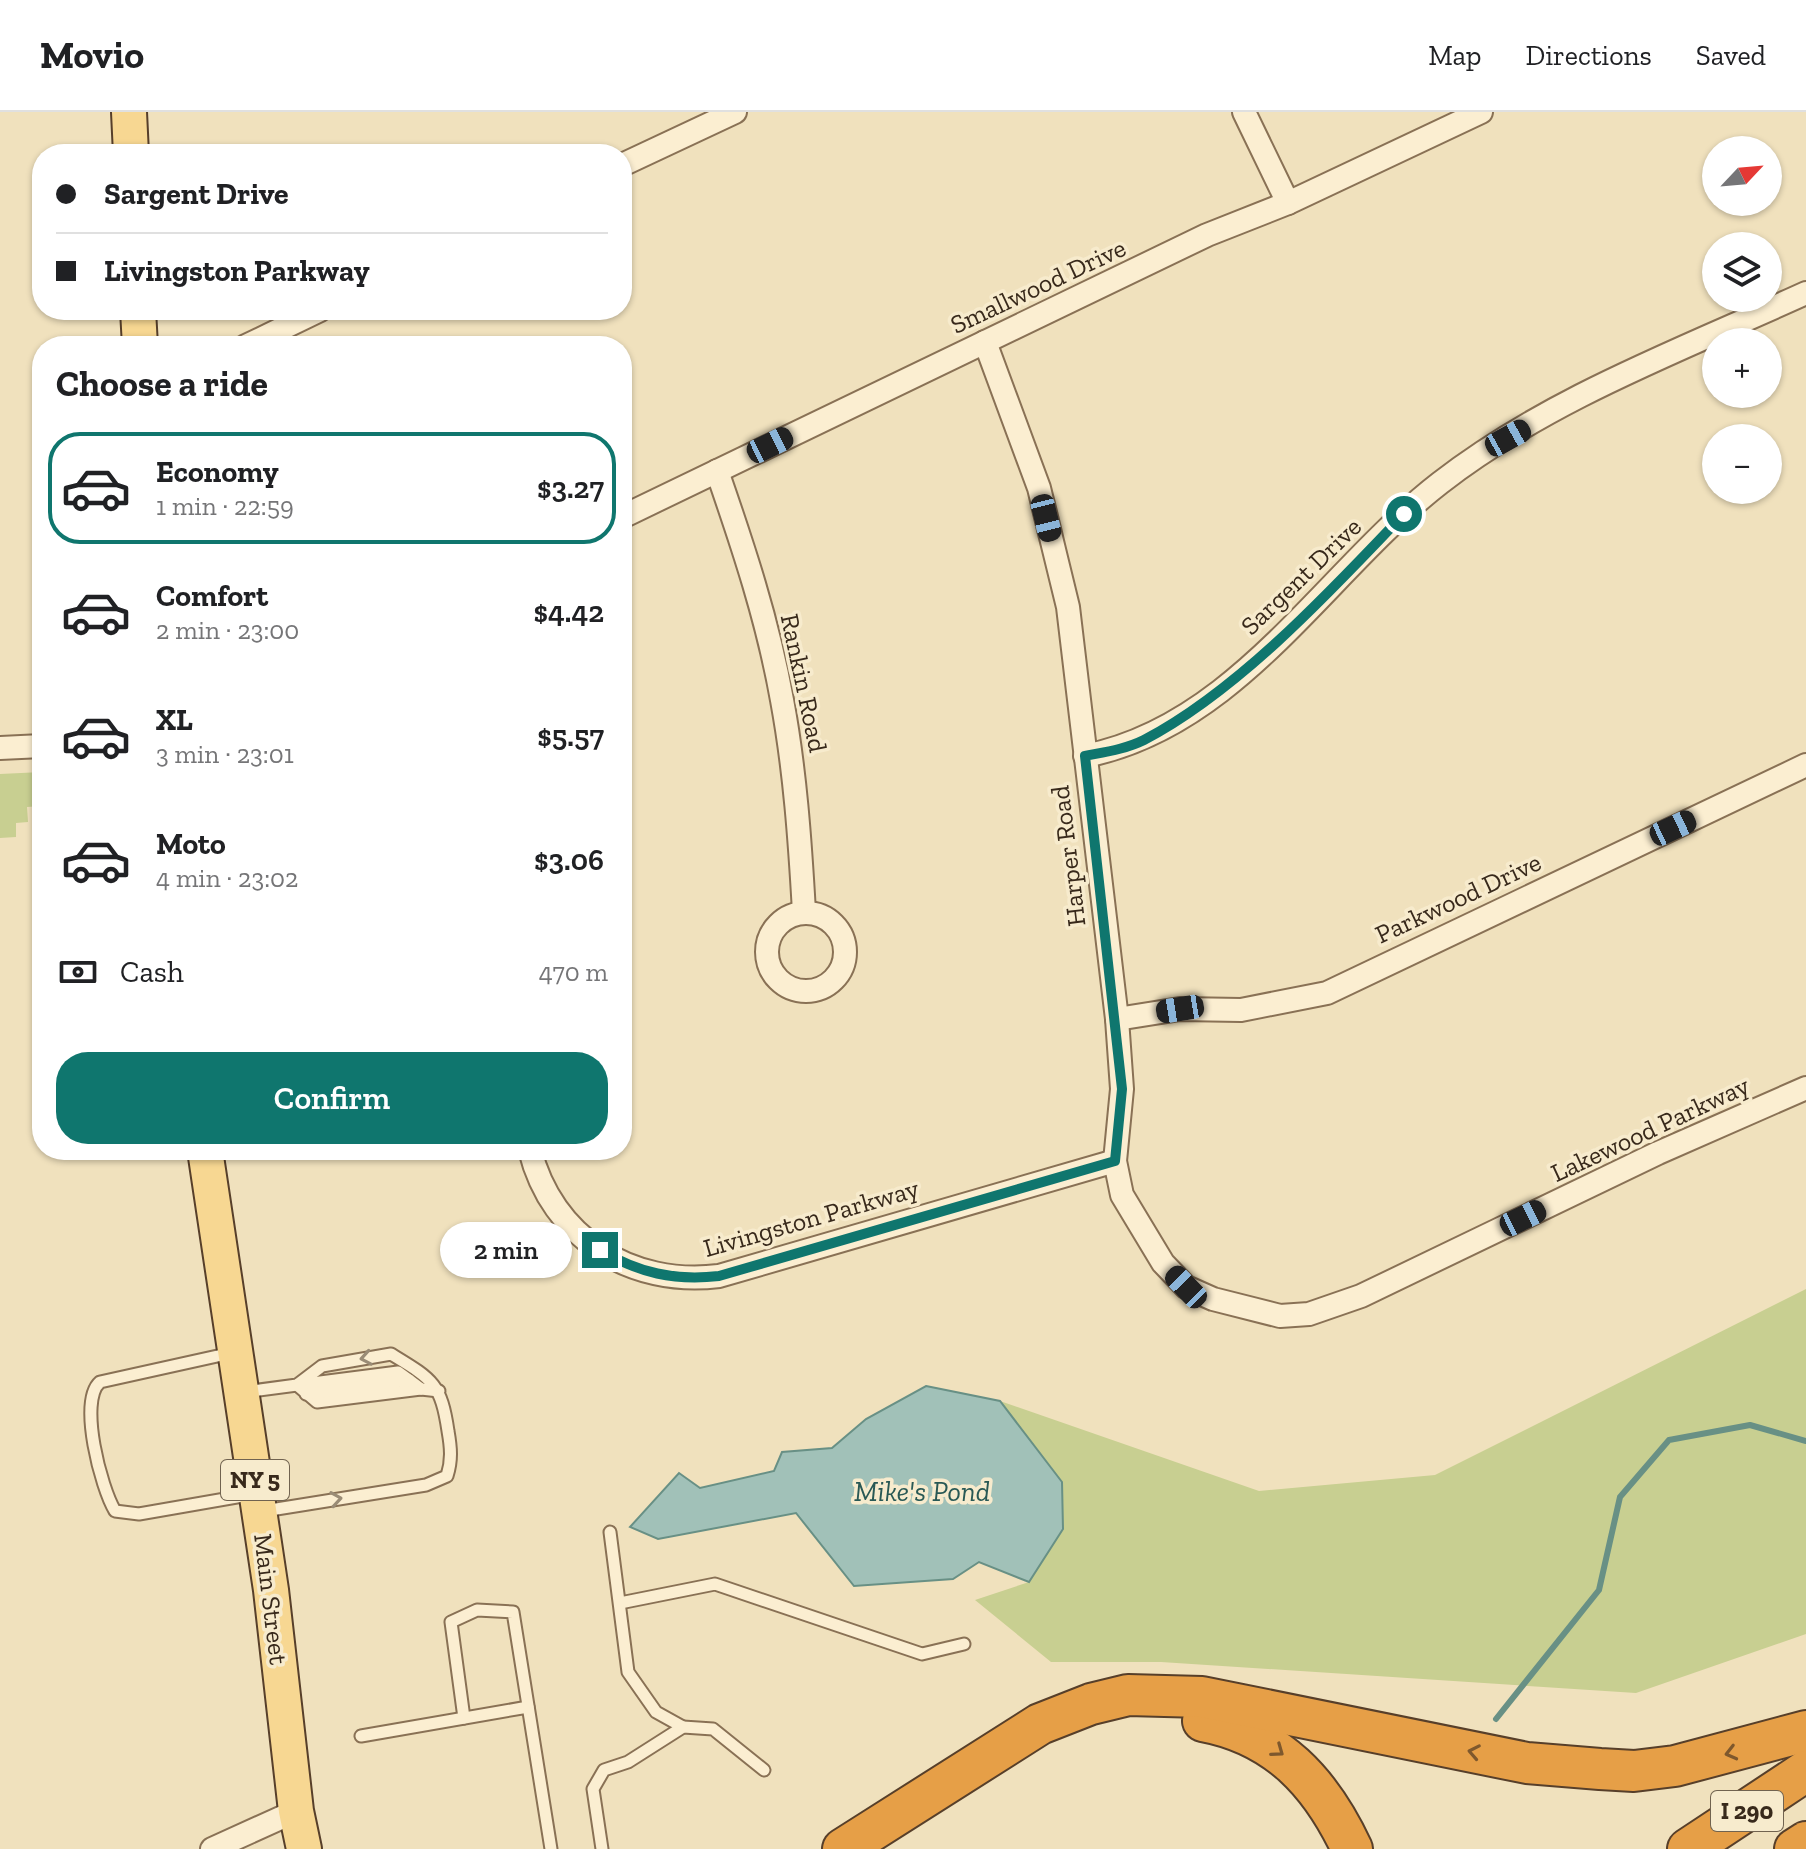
<!DOCTYPE html>
<meta charset="utf-8">
<style>
body{margin:0;font-family:"Zilla Slab",serif;background:#f6f6f6;color:#202124;height:100vh;display:flex;flex-direction:column;font-size:30px;white-space:nowrap}
*{box-sizing:border-box;margin:0}
p{font-size:26px;color:#757577}
.icon{flex:none;width:44px;height:44px;fill:none;stroke:currentColor;stroke-width:2;stroke-linecap:round;stroke-linejoin:round}
.map{position:relative;flex:1;overflow:hidden}
.details{position:absolute;left:32px;top:224px;width:600px;height:824px;display:flex;flex-direction:column;background:#fff;border-radius:32px;box-shadow:0 2px 6px #0004}
.details>*{flex:none}
.guide{position:absolute;left:32px;top:32px;width:600px;height:176px;border-radius:32px;box-shadow:0 2px 6px #0004;display:grid;align-content:center;height:176px;padding:0 24px;background:#fff}
.needle{width:52px;rotate:64deg}
.fabs{position:absolute;left:1702px;top:24px;display:grid;gap:16px}
.fabs a{display:grid;place-items:center;width:80px;height:80px;border-radius:50%;background:#fff;box-shadow:0 2px 6px #0004;font-size:40px}
.end{position:absolute;width:36px;height:36px;margin:-18px;border:10px solid #0f766e;background:#fff;box-shadow:0 0 0 4px #fff}
.from{border-radius:50%}
.bubble{position:absolute;height:56px;border-radius:28px;background:#fff;box-shadow:0 2px 6px #0004;font-size:26px;font-weight:600;line-height:56px;text-align:center}
.car{position:absolute;width:24px;height:48px;margin:-24px -12px;border-radius:10px;box-shadow:0 0 6px 2px #0007;background:linear-gradient(#222 24%,#8ab4d8 0 40%,#222 0 76%,#8ab4d8 0 86%,#222 0)}
.guide b{display:flex;align-items:center;gap:28px;height:76px;font-size:30px}
.guide b+b{border-top:2px solid #e0e0e0}
.guide i{width:20px;height:20px;background:#202124}
ul{padding:0;list-style:none}
li{display:flex;align-items:center;gap:24px;height:112px;margin:0 16px 12px;padding:0 8px;border:4px solid transparent;border-radius:32px}
li div{flex:1}
li b{display:block;font-size:30px}
li em{font-style:normal;font-weight:600}
li.active{border-color:#0f766e}
li>.icon{width:72px;height:72px;stroke-width:1.5}
h2{padding:0 24px;font-size:36px;line-height:96px}
.pay{display:flex;align-items:center;gap:20px;height:88px;padding:0 24px;font-size:30px}
.pay p{margin-inline-start:auto}
.button{display:flex;gap:16px;margin-top:auto;padding:16px 24px}
.button a{flex:1;height:92px;border-radius:32px;background:#0f766e;color:#fff;font-size:32px;font-weight:600;line-height:92px;text-align:center}
header{display:flex;align-items:center;gap:48px;box-sizing:border-box;height:112px;padding:0 40px;background:#fff;border-bottom:2px solid #e0e0e0}
header strong{font-size:38px}
nav{display:flex;gap:44px;margin-inline-start:auto;font-size:28px}
.map>svg:first-child{display:block}
.green{fill:#c8cf91}
.water{fill:#a1c1b8;stroke:#689085;stroke-width:2}
.lines{fill:none;stroke-linecap:round;stroke-linejoin:round}
.stream{stroke:#689085;stroke-width:6}
.service-casing{stroke:#897155;stroke-width:15}
.minor-casing{stroke:#897155;stroke-width:26}
.primary-casing{stroke:#573f2a;stroke-width:38}
.motorway-casing{stroke:#573f2a;stroke-width:44}
.service{stroke:#fbeed1;stroke-width:11}
.minor{stroke:#fbeed1;stroke-width:22}
.primary{stroke:#f7d792;stroke-width:34}
.motorway{stroke:#e69f47;stroke-width:40}
.oneway{stroke:#9a8c76}
.oneway2{stroke:#7e582d}
.route{stroke:#0f766e;stroke-width:10}
.labels{text-anchor:middle;stroke-width:7;stroke-linejoin:round;paint-order:stroke}
.shield{fill:#f7ebcd;stroke:#716350;stroke-width:2}
.shield-label{font-size:24px;font-weight:bold;fill:#38291b}
.street-label{font-size:26px;fill:#38291b;stroke:#f7ebcd}
.water-label{font-size:28px;font-style:italic;fill:#295955;stroke:#f7ebcd}
</style>
<header>
<strong>Movio</strong>
<nav><a>Map</a><a>Directions</a><a>Saved</a></nav>
</header>
<div class="map">
<svg width="1806" height="1737" viewBox="0 0 1806 1737">
<rect width="100%" height="100%" fill="#f0e1bd"/>
<g class="green">
<polygon points="42,660 42,694 27,695 28,710 16,711 16,725 0,726 0,662"/>
<polygon points="1806,1177 1806,1522 1636,1581 1161,1550 1051,1550 975,1488 1029,1470 1062,1370 1000,1289 1259,1379 1435,1363"/>
</g>
<polygon class="water" points="926,1274 1000,1289 1062,1370 1063,1417 1029,1470 979,1450 953,1467 854,1474 796,1401 658,1427 630,1415 679,1361 700,1376 774,1359 782,1340 832,1336 866,1307"/>
<g class="lines">
<polyline class="stream" points="1496,1607 1599,1478 1620,1385 1669,1328 1750,1313 1806,1329"/>
<defs>
<g id="service">
<path d="M231,1241L100,1270C78,1289 101,1376 115,1399L139,1402L254,1382"/>
<polyline points="297,1273 317,1290 421,1277 439,1279"/>
<polyline points="297,1273 398,1260 409,1268"/>
<path d="M244,1280L297,1273L322,1254L391,1242C432,1267 441,1271 448,1319C451,1336 452,1348 447,1364L426,1373L264,1399"/>
<polyline points="306,1282 409,1268 421,1277"/>
<polyline points="610,1420 628,1560 656,1600 683,1615"/>
<polyline points="620,1491 715,1472 922,1542 964,1532"/>
<polyline points="464,1606 451,1510 477,1498 513,1500 551,1737"/>
<polyline points="361,1624 528,1595"/>
<polyline points="602,1737 593,1677 604,1658 628,1650 683,1615 713,1617 764,1658"/>
</g>
<g id="minor">
<polyline points="1244,0 1288,91"/>
<polyline points="622,53 735,0"/>
<polyline points="985,230 1039,376 1068,495 1117,907 1122,977 1115,1049 1122,1083 1163,1151 1186,1175 1213,1187 1280,1204 1309,1202 1361,1184 1658,1041 1806,976"/>
<polyline points="246,234 320,198"/>
<path d="M717,359C743,434 768,509 782,588C795,658 800,729 804,800"/>
<polyline points="622,405 1207,123 1288,91 1481,0"/>
<polyline points="0,636 42,634"/>
<path d="M1085,644C1238,614 1325,460 1440,371C1548,287 1683,237 1806,181"/>
<circle cx="806" cy="840" r="39"/>
<polyline points="1117,907 1180,897 1241,898 1327,881 1806,653"/>
<path d="M530,1038C552,1126 631,1175 719,1164L1115,1049"/>
<polyline points="212,1737 296,1699"/>
</g>
<g id="primary">
<polyline points="129,0 131,42"/>
<polyline points="138,198 140,234"/>
<polyline points="205,1038 271,1478 296,1699 304,1737"/>
</g>
<g id="motorway">
<path d="M1203,1609C1278,1623 1321,1671 1352,1737"/>
<polyline points="843,1737 1040,1612 1091,1592 1128,1583 1202,1585 1527,1651 1600,1657 1634,1659 1675,1654 1806,1619"/>
<polyline points="1688,1737 1806,1659"/>
<polyline points="1795,1737 1806,1730"/>
</g>
</defs>
<use href="#service" class="service-casing"/>
<use href="#minor" class="minor-casing"/>
<use href="#primary" class="primary-casing"/>
<use href="#motorway" class="motorway-casing"/>
<use href="#service" class="service"/>
<use href="#minor" class="minor"/>
<use href="#primary" class="primary"/>
<use href="#motorway" class="motorway"/>
</g>
<defs><path id="oneway-chevron" d="M-2-3.5L2.5 0L-2 3.5" fill="none" stroke-width="1.6" stroke-linecap="round" stroke-linejoin="round" transform="scale(2)"/></defs>
<g class="oneway">
<use href="#oneway-chevron" transform="translate(366 1246) rotate(170)"/>
<use href="#oneway-chevron" transform="translate(336 1387) rotate(-9)"/>
</g>
<g class="oneway2">
<use href="#oneway-chevron" transform="translate(1278 1639) rotate(36)"/>
<use href="#oneway-chevron" transform="translate(1474 1640) rotate(-169)"/>
<use href="#oneway-chevron" transform="translate(1731 1641) rotate(166)"/>
</g>
<g class="lines">
<path class="route" d="M600,1138C639,1161 674,1169 719,1164L1115,1049L1122,977L1085,644C1105,640 1126,637 1144,628C1238,579 1331,479 1404,402"/>
</g>
<g class="labels">
<g class="shield">
<rect x="221" y="1348" width="68" height="40" rx="6"/>
<rect x="1711" y="1679" width="72" height="40" rx="6"/>
</g>
<g class="shield-label">
<text x="255" y="1376">NY 5</text>
<text x="1747" y="1707">I 290</text>
</g>
<g class="street-label">
<text transform="translate(1038 174) rotate(-25)" y="9">Smallwood Drive</text>
<text transform="translate(1301 464) rotate(-44)" y="9">Sargent Drive</text>
<text transform="translate(804 571) rotate(78)" y="9">Rankin Road</text>
<text transform="translate(1068 744) rotate(-97)" y="9">Harper Road</text>
<text transform="translate(1458 786) rotate(-25)" y="9">Parkwood Drive</text>
<text transform="translate(1650 1017) rotate(-25)" y="9">Lakewood Parkway</text>
<text transform="translate(811 1106) rotate(-16)" y="9">Livingston Parkway</text>
<text transform="translate(271 1487) rotate(83)" y="9">Main Street</text>
</g>
<g class="water-label">
<text x="922" y="1389">Mike's Pond</text>
</g>
</g>
</svg>
<div class="fabs">
<a><svg class="needle" viewBox="-14 -14 28 28"><path d="M0-13l5 13h-10z" fill="#e53935"/><path d="M0 13l5-13h-10z" fill="#757577"/></svg></a>
<a><svg class="icon" aria-label="layers" viewBox="0 0 24 24"><path d="M12 4l9 5-9 5-9-5zM3 14l9 5 9-5"/></svg></a>
<a>+</a>
<a>−</a>
</div>
<i class="end from" style="left:1404px;top:402px"></i>
<i class="end" style="left:600px;top:1138px"></i>
<div class="bubble" style="left:440px;top:1110px;width:132px">2 min</div>
<i class="car" style="left:1508px;top:326px;rotate:61deg"></i>
<i class="car" style="left:770px;top:333px;rotate:64deg"></i>
<i class="car" style="left:1046px;top:406px;rotate:166deg"></i>
<i class="car" style="left:1673px;top:716px;rotate:65deg"></i>
<i class="car" style="left:1180px;top:897px;rotate:261deg"></i>
<i class="car" style="left:1523px;top:1106px;rotate:64deg"></i>
<i class="car" style="left:1186px;top:1175px;rotate:316deg"></i>
<div class="guide">
<b><i class="from"></i>Sargent Drive</b>
<b><i></i>Livingston Parkway</b>
</div>
<section class="details">
<h2>Choose a ride</h2>
<ul>
<li class="active"><svg class="icon" aria-label="car" viewBox="0 0 24 24"><path d="M5 17H2v-5l4-1 3-4h7l3 4 3 1v5h-3M9 17h6M6 11h13"/><circle cx="7" cy="17" r="2"/><circle cx="17" cy="17" r="2"/></svg><div><b>Economy</b><p>1 min · 22:59</p></div><em>$3.27</em></li>
<li><svg class="icon" aria-label="car" viewBox="0 0 24 24"><path d="M5 17H2v-5l4-1 3-4h7l3 4 3 1v5h-3M9 17h6M6 11h13"/><circle cx="7" cy="17" r="2"/><circle cx="17" cy="17" r="2"/></svg><div><b>Comfort</b><p>2 min · 23:00</p></div><em>$4.42</em></li>
<li><svg class="icon" aria-label="car" viewBox="0 0 24 24"><path d="M5 17H2v-5l4-1 3-4h7l3 4 3 1v5h-3M9 17h6M6 11h13"/><circle cx="7" cy="17" r="2"/><circle cx="17" cy="17" r="2"/></svg><div><b>XL</b><p>3 min · 23:01</p></div><em>$5.57</em></li>
<li><svg class="icon" aria-label="car" viewBox="0 0 24 24"><path d="M5 17H2v-5l4-1 3-4h7l3 4 3 1v5h-3M9 17h6M6 11h13"/><circle cx="7" cy="17" r="2"/><circle cx="17" cy="17" r="2"/></svg><div><b>Moto</b><p>4 min · 23:02</p></div><em>$3.06</em></li>
</ul>
<div class="pay"><svg class="icon" aria-label="cash" viewBox="0 0 24 24"><path d="M3 7h18v10H3z"/><circle cx="12" cy="12" r="2"/></svg>Cash<p>470 m</p></div>
<div class="button"><a>Confirm</a></div>
</section>
</div>
